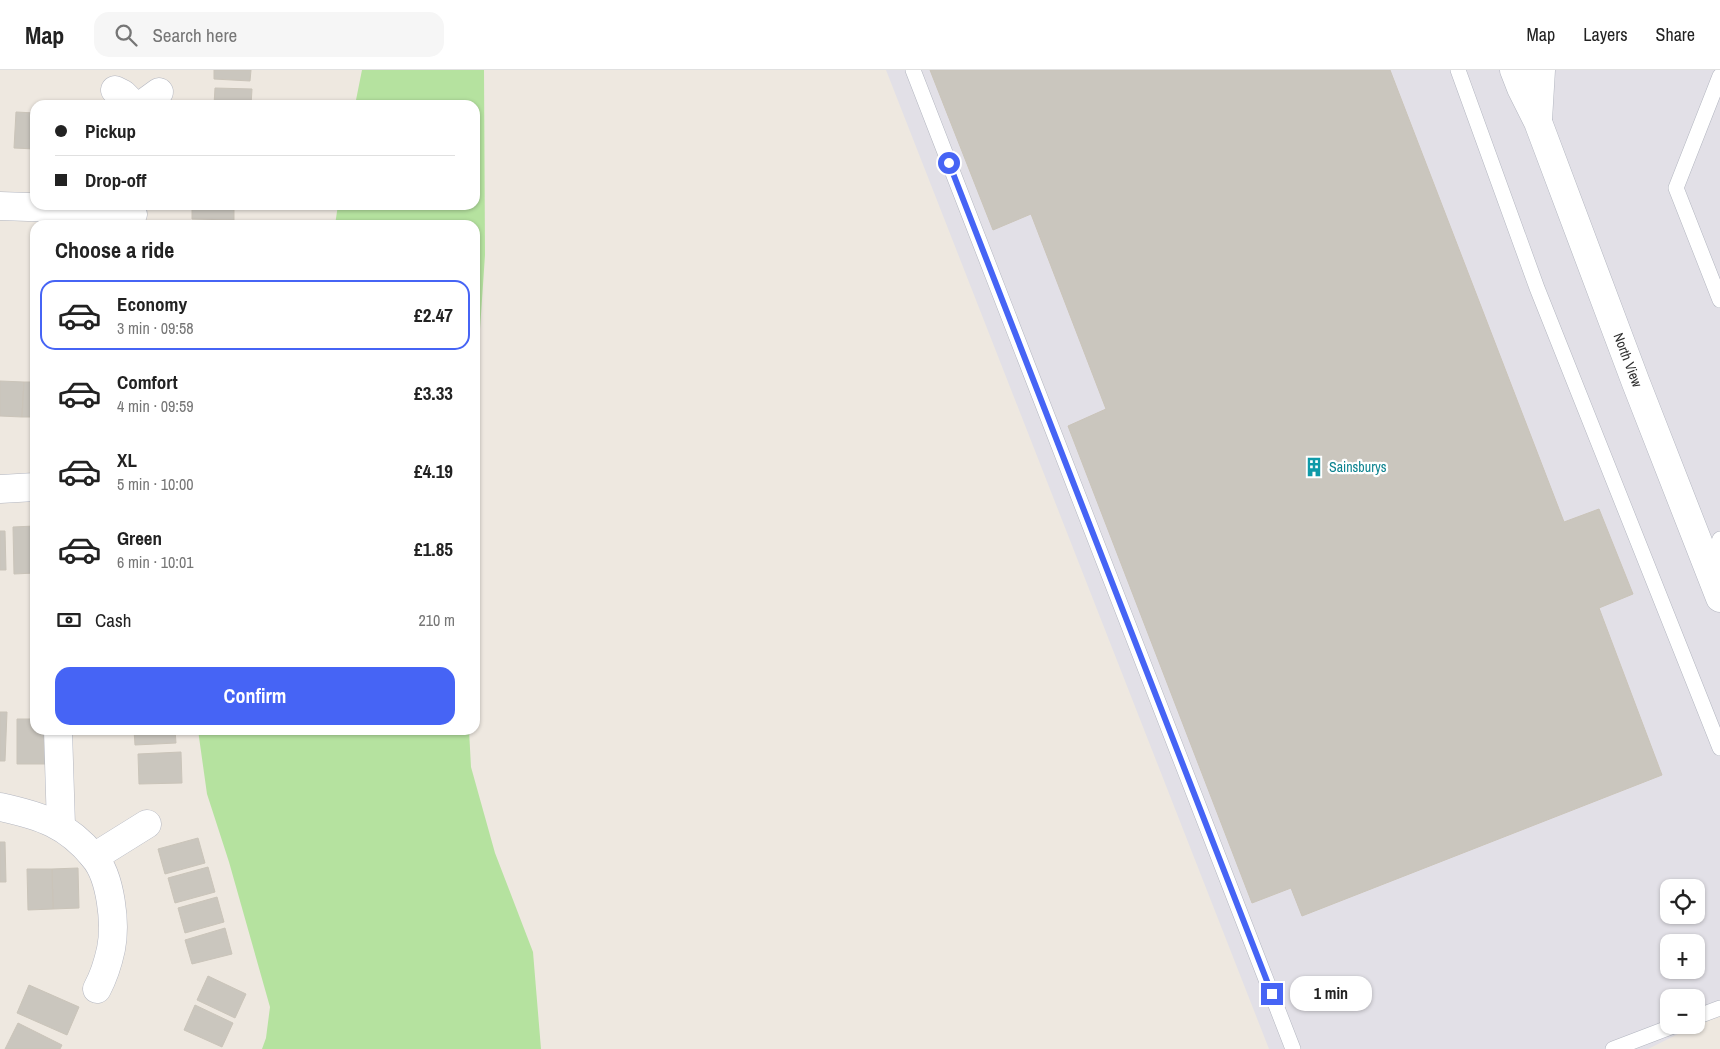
<!DOCTYPE html>
<meta charset="utf-8">
<style>
body{margin:0;font-family:"Archivo Narrow",sans-serif;background:#f6f6f6;color:#222;height:100vh;display:flex;flex-direction:column;font-size:19px;white-space:nowrap}
*{box-sizing:border-box;margin:0}
p{font-size:16px;color:#767676}
.icon{flex:none;width:28px;height:28px;fill:none;stroke:currentColor;stroke-width:2;stroke-linecap:round;stroke-linejoin:round}
.map{position:relative;flex:1;overflow:hidden}
.side{position:absolute;left:30px;top:150px;width:450px;height:515px;display:flex;flex-direction:column;background:#fff;border-radius:15px;box-shadow:0 1px 4px #0004}
.side>*{flex:none}
.hud{position:absolute;left:30px;top:30px;width:450px;height:110px;border-radius:15px;box-shadow:0 1px 4px #0004;display:grid;align-content:center;height:110px;padding:0 25px;background:#fff}
.fabs{position:absolute;left:1660px;top:809px;display:grid;gap:10px}
.fabs a{display:grid;place-items:center;width:45px;height:45px;border-radius:10px;background:#fff;box-shadow:0 1px 4px #0004;font-size:25px}
.end{position:absolute;width:22px;height:22px;margin:-11px;border:6px solid #4664f5;background:#fff;box-shadow:0 0 0 2px #fff}
.from{border-radius:50%}
.bubble{position:absolute;height:35px;border-radius:15px;background:#fff;box-shadow:0 1px 4px #0004;font-size:16px;font-weight:800;line-height:35px;text-align:center}
.hud b{display:flex;align-items:center;gap:18px;height:48px;font-size:19px}
.hud b+b{border-top:1px solid #e0e0e0}
.hud i{width:12px;height:12px;background:#222}
ul{padding:0;list-style:none}
li{display:flex;align-items:center;gap:15px;height:70px;margin:0 10px 8px;padding:0 15px;border:2px solid transparent;border-radius:15px}
li div{flex:1}
li b{display:block;font-size:19px}
li em{font-style:normal;font-weight:800}
li.selected{border-color:#4664f5}
li>.icon{width:45px;height:45px;stroke-width:1.5}
h2{padding:0 25px;font-size:22px;line-height:60px}
.pay{display:flex;align-items:center;gap:12px;height:55px;padding:0 25px;font-size:19px}
.pay p{margin-inline-start:auto}
.action{display:flex;gap:10px;margin-top:auto;padding:10px 25px}
.action a{flex:1;height:58px;border-radius:15px;background:#4664f5;color:#fff;font-size:20px;font-weight:800;line-height:58px;text-align:center}
header{display:flex;align-items:center;gap:30px;box-sizing:border-box;height:70px;padding:0 25px;background:#fff;border-bottom:1px solid #e0e0e0}
header strong{font-size:24px}
nav{display:flex;gap:28px;margin-inline-start:auto;font-size:18px}
.search{width:350px;height:45px;background:#f6f6f6;display:flex;align-items:center;gap:12px;box-sizing:border-box;padding:0 18px;border-radius:15px;color:#767676;font-size:19px}
.map>svg:first-child{display:block}
.industrial{fill:#e2e0e7;fill-rule:evenodd}
.green{fill:#b5e29f}
.building{fill:#cac6be;stroke:#cac4b9}
.lines{fill:none;stroke-linecap:round;stroke-linejoin:round}
.lane-casing{stroke:#b3b6c0;stroke-width:16}
.street-casing{stroke:#b3b6c0;stroke-width:29}
.lane{stroke:#fff;stroke-width:15}
.street{stroke:#fff;stroke-width:28}
.route{stroke:#4664f5;stroke-width:6}
.labels{text-anchor:middle;stroke-width:4.5;stroke-linejoin:round;paint-order:stroke}
.street-label{font-size:14px;fill:#2d2d2d;stroke:#fff}
.culture-label{font-size:14px;fill:#0d838f;stroke:#fff;text-anchor:start}
</style>
<header>
<strong>Map</strong>
<div class="search"><svg class="icon" aria-label="search" viewBox="0 0 24 24"><circle cx="10" cy="10" r="6"/><path d="M15 15l6 6"/></svg>Search here</div>
<nav><a>Map</a><a>Layers</a><a>Share</a></nav>
</header>
<div class="map">
<svg width="1720" height="979" viewBox="0 0 1720 979">
<rect width="100%" height="100%" fill="#eee8e0"/>
<path class="industrial" d="M886,0H1720V943L1648,979H1269ZM1669,818H1696V845H1669ZM1669,872H1696V900H1669ZM1669,928H1696V955H1669Z"/>
<g class="green">
<polygon points="362,0 484,0 485,185 475,333 475,155 335,155 338,135 475,135 475,35 355,35"/>
<polygon points="198,660 469,660 471,697 495,783 533,882 541,979 262,979 266,968 270,937 229,792 207,724"/>
</g>
<g class="building">
<polygon points="214,0 251,0 250,11 214,9"/>
<polygon points="930,0 1390,0 1564,452 1599,439 1633,524 1599,538 1662,705 1302,846 1291,818 1252,833 1068,356 1106,339 1031,144 993,160"/>
<polygon points="215,18 252,19 251,35 214,35"/>
<polygon points="16,42 35,43 35,79 14,78"/>
<polygon points="192,135 234,135 234,150 192,149"/>
<polygon points="0,311 24,312 22,347 0,346"/>
<polygon points="24,312 35,312 35,347 22,347"/>
<polygon points="35,456 35,503 14,504 13,457"/>
<polygon points="0,461 5,461 6,500 0,500"/>
<polygon points="0,642 7,642 5,691 0,691"/>
<polygon points="17,649 35,649 35,660 48,660 47,694 17,694"/>
<polygon points="134,660 175,660 176,673 135,675"/>
<polygon points="181,682 182,713 139,714 138,684"/>
<polygon points="198,768 205,793 165,804 158,779"/>
<polygon points="0,772 5,772 6,812 0,812"/>
<polygon points="208,797 215,822 175,833 168,808"/>
<polygon points="78,798 79,838 53,839 52,799"/>
<polygon points="27,799 52,799 53,839 28,840"/>
<polygon points="217,827 224,852 185,863 178,838"/>
<polygon points="225,858 232,884 192,894 185,870"/>
<polygon points="208,906 246,924 235,948 197,930"/>
<polygon points="29,915 79,937 67,965 17,943"/>
<polygon points="195,935 233,953 222,977 184,960"/>
<polygon points="18,953 62,975 60,979 5,979"/>
</g>
<g class="lines">
<defs>
<g id="lane">
<polyline points="913,0 1293,979"/>
<polyline points="1458,0 1537,218 1720,678"/>
<polyline points="1720,6 1676,118 1720,230"/>
<polyline points="1709,498 1720,469"/>
<polyline points="1696,947 1720,938"/>
<polyline points="1613,979 1676,955"/>
</g>
<g id="street">
<polyline points="1514,0 1521,18 1538,52 1636,313 1720,528"/>
<polyline points="115,20 123,24 134,35"/>
<polyline points="145,35 148,30 159,22"/>
<polyline points="1538,50 1541,0"/>
<polyline points="0,136 84,139 133,144"/>
<polyline points="0,419 35,417"/>
<polyline points="58,660 61,756"/>
<path d="M0,737C41,746 67,754 94,787L147,754"/>
<path d="M94,787C111,807 116,854 111,879C108,893 104,906 97,919"/>
</g>
</defs>
<use href="#lane" class="lane-casing"/>
<use href="#street" class="street-casing"/>
<use href="#lane" class="lane"/>
<use href="#street" class="street"/>
</g>
<g class="lines">
<polyline class="route" points="949,93 1272,924"/>
</g>
<defs>
<symbol id="building-bare" viewBox="-9 -9 18 18"><path d="M-4-6H4V6H1V3H-1V6H-4ZM-2.5-4.3h1.7v1.8h-1.7ZM.8-4.3h1.7v1.8H.8ZM-2.5-1h1.7V.8h-1.7ZM.8-1h1.7V.8H.8Z" fill="#0f9aa8" stroke="#fff" stroke-width="2.5" paint-order="stroke"/></symbol>
</defs>
<g fill-rule="evenodd">
<use href="#building-bare" x="1300" y="383" width="28" height="28"/>
</g>
<g class="labels">
<g class="street-label">
<text transform="translate(1628 290) rotate(69)" y="5">North View</text>
</g>
<g class="culture-label">
<text x="1329" y="402">Sainsburys</text>
</g>
</g>
</svg>
<div class="fabs">
<a><svg class="icon" aria-label="locate" viewBox="0 0 24 24"><circle cx="12" cy="12" r="6"/><path d="M12 2v4M12 18v4M2 12h4M18 12h4"/></svg></a>
<a>+</a>
<a>−</a>
</div>
<i class="end from" style="left:949px;top:93px"></i>
<i class="end" style="left:1272px;top:924px"></i>
<div class="bubble" style="left:1290px;top:906px;width:82px">1 min</div>
<div class="hud">
<b><i class="from"></i>Pickup</b>
<b><i></i>Drop-off</b>
</div>
<section class="side">
<h2>Choose a ride</h2>
<ul>
<li class="selected"><svg class="icon" aria-label="car" viewBox="0 0 24 24"><path d="M5 17H2v-5l4-1 3-4h7l3 4 3 1v5h-3M9 17h6M6 11h13"/><circle cx="7" cy="17" r="2"/><circle cx="17" cy="17" r="2"/></svg><div><b>Economy</b><p>3 min · 09:58</p></div><em>£2.47</em></li>
<li><svg class="icon" aria-label="car" viewBox="0 0 24 24"><path d="M5 17H2v-5l4-1 3-4h7l3 4 3 1v5h-3M9 17h6M6 11h13"/><circle cx="7" cy="17" r="2"/><circle cx="17" cy="17" r="2"/></svg><div><b>Comfort</b><p>4 min · 09:59</p></div><em>£3.33</em></li>
<li><svg class="icon" aria-label="car" viewBox="0 0 24 24"><path d="M5 17H2v-5l4-1 3-4h7l3 4 3 1v5h-3M9 17h6M6 11h13"/><circle cx="7" cy="17" r="2"/><circle cx="17" cy="17" r="2"/></svg><div><b>XL</b><p>5 min · 10:00</p></div><em>£4.19</em></li>
<li><svg class="icon" aria-label="car" viewBox="0 0 24 24"><path d="M5 17H2v-5l4-1 3-4h7l3 4 3 1v5h-3M9 17h6M6 11h13"/><circle cx="7" cy="17" r="2"/><circle cx="17" cy="17" r="2"/></svg><div><b>Green</b><p>6 min · 10:01</p></div><em>£1.85</em></li>
</ul>
<div class="pay"><svg class="icon" aria-label="cash" viewBox="0 0 24 24"><path d="M3 7h18v10H3z"/><circle cx="12" cy="12" r="2"/></svg>Cash<p>210 m</p></div>
<div class="action"><a>Confirm</a></div>
</section>
</div>
